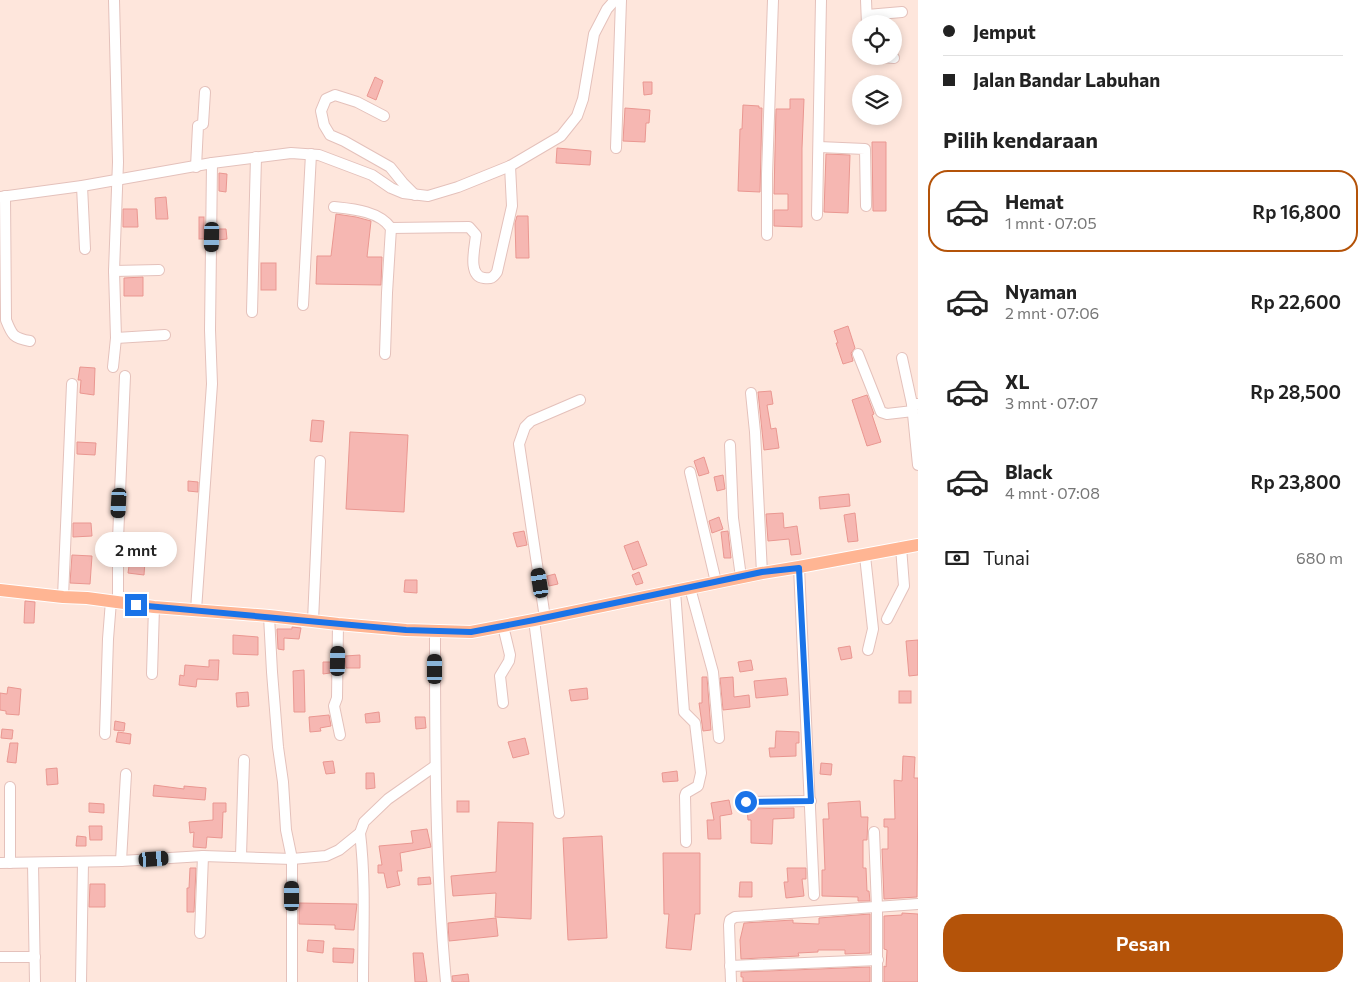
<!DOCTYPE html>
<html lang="id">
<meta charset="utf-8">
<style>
body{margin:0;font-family:Commissioner,sans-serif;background:#f6f6f6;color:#222;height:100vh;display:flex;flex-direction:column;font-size:19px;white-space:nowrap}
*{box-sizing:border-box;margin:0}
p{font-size:16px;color:#767676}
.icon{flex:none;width:28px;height:28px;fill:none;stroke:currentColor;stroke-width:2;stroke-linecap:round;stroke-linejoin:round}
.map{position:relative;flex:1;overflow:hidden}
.sheet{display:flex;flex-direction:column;background:#fff;width:450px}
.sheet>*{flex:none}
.hud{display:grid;align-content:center;height:110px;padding:0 25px;background:#fff}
.buttons{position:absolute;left:852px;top:15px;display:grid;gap:10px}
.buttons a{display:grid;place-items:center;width:50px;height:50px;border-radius:50%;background:#fff;box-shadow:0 2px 8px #0003;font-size:25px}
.end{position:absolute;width:22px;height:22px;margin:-11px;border:6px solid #1a73e8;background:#fff;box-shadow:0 0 0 2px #fff}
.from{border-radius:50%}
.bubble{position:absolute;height:35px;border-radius:18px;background:#fff;box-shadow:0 2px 8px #0003;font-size:16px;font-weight:600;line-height:35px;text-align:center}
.car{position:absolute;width:15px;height:30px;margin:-15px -8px;border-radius:6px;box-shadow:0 0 4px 1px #0007;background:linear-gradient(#222 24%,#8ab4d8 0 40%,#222 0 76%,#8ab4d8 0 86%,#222 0)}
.hud b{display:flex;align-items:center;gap:18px;height:48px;font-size:19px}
.hud b+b{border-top:1px solid #e0e0e0}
.hud i{width:12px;height:12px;background:#222}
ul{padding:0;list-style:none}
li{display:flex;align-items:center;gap:15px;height:82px;margin:0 10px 8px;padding:0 15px;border:2px solid transparent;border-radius:20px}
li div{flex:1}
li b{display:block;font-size:19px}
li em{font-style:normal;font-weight:600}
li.current{border-color:#b45309}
li>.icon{width:45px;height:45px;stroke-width:1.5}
h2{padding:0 25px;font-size:22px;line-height:60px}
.pay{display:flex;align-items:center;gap:12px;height:55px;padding:0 25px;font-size:19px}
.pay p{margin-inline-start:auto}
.cta{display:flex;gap:10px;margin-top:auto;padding:10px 25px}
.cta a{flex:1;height:58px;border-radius:20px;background:#b45309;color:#fff;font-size:20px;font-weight:600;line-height:58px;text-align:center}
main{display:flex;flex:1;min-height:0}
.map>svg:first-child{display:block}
.building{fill:#f6b7b2;stroke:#ea9791}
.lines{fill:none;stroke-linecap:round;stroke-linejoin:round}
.minor-casing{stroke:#e4c1bb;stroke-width:12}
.major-casing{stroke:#fff;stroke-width:14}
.minor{stroke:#fff;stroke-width:10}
.major{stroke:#ffb593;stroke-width:12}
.route{stroke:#1a73e8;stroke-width:6}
</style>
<main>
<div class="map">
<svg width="918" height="982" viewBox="0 0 918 982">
<rect width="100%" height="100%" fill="#fee6dc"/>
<g class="building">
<polygon points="375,77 383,81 376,100 367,96"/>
<polygon points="643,82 652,82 652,94 644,95"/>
<polygon points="790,99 804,99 802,148 802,227 774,226 774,210 788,210 788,194 774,194 776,109 790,109"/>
<polygon points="743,105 759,106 759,108 762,108 760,192 738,191 740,129 742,129"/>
<polygon points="625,108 650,110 649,123 646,123 645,142 623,141"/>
<polygon points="872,142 886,142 886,211 873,211"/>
<polygon points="557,148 591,151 590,165 556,163"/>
<polygon points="826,154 850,155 848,213 824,212"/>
<polygon points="219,173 227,174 226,192 219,191"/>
<polygon points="166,197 168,219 156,219 155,198"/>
<polygon points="123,209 137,209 138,227 123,227"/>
<polygon points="336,214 356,217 371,221 367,257 382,257 381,285 316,284 317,256 331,256"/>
<polygon points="517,216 528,216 529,258 516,258 515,223"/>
<rect x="199" y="217" width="5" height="22"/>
<polygon points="218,229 226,229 227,239 218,240"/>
<rect x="261" y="263" width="15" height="27"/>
<polygon points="143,277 143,296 124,296 124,278"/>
<polygon points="848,326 855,348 851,353 853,361 843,364 836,343 838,343 834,331"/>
<polygon points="80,367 95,368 94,395 80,393 81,380 78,380"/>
<polygon points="771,391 773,404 767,405 771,429 776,428 779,448 764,450 758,392"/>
<polygon points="867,395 874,414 872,415 881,442 867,446 852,400"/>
<polygon points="312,420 324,421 322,442 310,441"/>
<polygon points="350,432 408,435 404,512 346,509"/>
<polygon points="77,442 96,443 95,455 77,454"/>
<polygon points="704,457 709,473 699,476 694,461"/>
<polygon points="723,475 725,489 717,491 714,477"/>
<polygon points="188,481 198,482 198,492 188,491"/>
<polygon points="849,494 850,506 820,509 819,497"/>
<polygon points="783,513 784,528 797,526 801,554 791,555 789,539 768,541 766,514"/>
<polygon points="855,513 858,541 848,542 844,515"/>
<polygon points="719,517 723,529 712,533 709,521"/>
<polygon points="73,523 91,523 92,536 73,537"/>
<polygon points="524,531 527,545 517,547 513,533"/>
<polygon points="728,531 731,558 724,558 721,532"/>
<polygon points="638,541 647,565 633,570 624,546"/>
<polygon points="72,555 92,556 90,584 70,583"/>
<polygon points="130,559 145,561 144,575 128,573"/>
<polygon points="639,572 643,583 636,585 632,575"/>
<polygon points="555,574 558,584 549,586 547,576"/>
<polygon points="405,580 417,580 417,593 404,592"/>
<polygon points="25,601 35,602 34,623 24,623"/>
<polygon points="292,627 301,628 299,639 284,638 284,650 278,649 277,629 292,629"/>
<polygon points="233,635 258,637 258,655 233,654"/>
<polygon points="918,640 918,675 909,676 906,641"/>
<polygon points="850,646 852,658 841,660 838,648"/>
<polygon points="360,655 360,668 346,668 345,656"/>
<polygon points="209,660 219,660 218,680 197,679 196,687 179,685 180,675 184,676 185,665 209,667"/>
<polygon points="751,660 753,670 740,672 738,662"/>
<polygon points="323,662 331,662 330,673 323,674"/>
<polygon points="304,670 305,712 294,712 293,671"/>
<polygon points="702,677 707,677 711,730 703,731 699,703 702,703"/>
<polygon points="733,677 734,697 749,695 750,707 723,710 720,678"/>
<polygon points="786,678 788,695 756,698 754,681"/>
<polygon points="8,687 21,689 19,715 6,714 6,711 0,710 0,693 7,694"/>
<polygon points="587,688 588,699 571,701 569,690"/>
<rect x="899" y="691" width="12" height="12"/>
<polygon points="248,692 249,706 237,707 236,693"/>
<polygon points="379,712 380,722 366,723 365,714"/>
<polygon points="329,715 331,726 320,728 321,731 310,732 309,717"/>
<polygon points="415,717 425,717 426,728 416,729"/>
<polygon points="115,721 125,723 124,731 114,730"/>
<polygon points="2,729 13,730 12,739 1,738"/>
<polygon points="776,731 799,732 799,743 796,743 796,756 770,757 769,748 775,748"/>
<polygon points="118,732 131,734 130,744 116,742"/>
<polygon points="525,738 529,754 513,758 508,742"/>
<polygon points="10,743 18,743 16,763 7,762"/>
<polygon points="903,756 915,757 914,778 918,778 917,897 884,899 882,849 888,849 888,827 884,827 884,819 895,819 894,780 902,781"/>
<polygon points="333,761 335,773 326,774 323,762"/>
<polygon points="821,763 832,764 831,775 820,774"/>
<polygon points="57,768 58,784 47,785 46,769"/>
<polygon points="677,771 678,781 663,782 662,773"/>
<polygon points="366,773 374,773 375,788 366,789"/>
<polygon points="154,785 184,789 184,786 206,788 205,800 153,796"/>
<polygon points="729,800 732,814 720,816 721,839 708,839 707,820 714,820 711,803"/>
<rect x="457" y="801" width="12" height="11"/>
<polygon points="860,801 861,817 868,817 867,840 863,840 863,868 866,868 867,891 869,891 870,901 858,901 858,897 822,896 822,870 825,870 823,819 829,819 828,803"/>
<polygon points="89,803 104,804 104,813 89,812"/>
<polygon points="213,803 226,803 226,812 223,812 222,838 207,837 206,848 193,847 194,832 190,833 189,822 213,820"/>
<polygon points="794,808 794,818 773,819 772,844 751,843 751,820 748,820 747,809"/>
<polygon points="498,822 533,823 531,919 495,917 496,893 453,896 451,876 496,872"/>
<polygon points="89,826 102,826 102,840 90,840"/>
<polygon points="427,829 431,847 400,853 402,871 397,871 400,885 387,888 384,873 378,873 378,865 382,865 379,846 413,843 411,831"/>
<polygon points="77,836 86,837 86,846 76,846"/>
<polygon points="602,836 607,938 568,940 563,838"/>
<polygon points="663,853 700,853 700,914 695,914 691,950 666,948 669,914 664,914"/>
<polygon points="190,868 196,868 194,912 187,912 187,888 189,888"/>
<polygon points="787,868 806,868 806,879 802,879 804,896 786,898 784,882 788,882"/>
<polygon points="430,877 431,884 418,885 418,878"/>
<polygon points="740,882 752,882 752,897 739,897"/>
<polygon points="90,884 105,884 105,907 89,907"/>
<polygon points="299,903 357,904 354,930 335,929 335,925 299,924"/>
<polygon points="902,913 918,914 918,982 884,982 884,966 886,967 887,950 884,949 884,916 902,915"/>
<polygon points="870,914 870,953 845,954 845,950 818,950 818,952 798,953 799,956 741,959 740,940 744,923 793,920 793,923 819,924 819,918"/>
<polygon points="496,918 498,936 449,941 448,923"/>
<polygon points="308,940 324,941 323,953 307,951"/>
<polygon points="333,948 354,949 353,963 333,962"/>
<polygon points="413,953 423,953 427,982 415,982"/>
<polygon points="870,967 870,982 743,982 743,977 741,977 741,972"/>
<polygon points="468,974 469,982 453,982 452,976"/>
</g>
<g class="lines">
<defs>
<g id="minor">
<polyline points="866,0 867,24"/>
<polyline points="867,15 902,12"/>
<polyline points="869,56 894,58"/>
<polyline points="384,116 357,102 335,95 326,99 321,111 324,125 330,135 344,141 390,167 403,183 415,195"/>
<polyline points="819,147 865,149 866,206"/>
<polyline points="616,148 621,0"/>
<polyline points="196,167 198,126 203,124 205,92"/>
<polyline points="82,186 85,249"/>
<path d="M5,196L6,320C12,335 13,338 30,341"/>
<polyline points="0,197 82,186 212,163 291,153 319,155 372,175 391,188 403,193 428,196 458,187 510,166 561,136 577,116 583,99 594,34 607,9 615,0"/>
<path d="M334,207C353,209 379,211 391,228L469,227L476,235C475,247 467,276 484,278C491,279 493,278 497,272L512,206L510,166"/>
<polyline points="817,215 821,0"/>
<polyline points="767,235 767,174 773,0"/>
<polyline points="114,271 159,270"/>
<polyline points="303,305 311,154"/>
<polyline points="252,312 256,157"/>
<polyline points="116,338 165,335"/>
<polyline points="385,354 387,293 391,228"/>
<polyline points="858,354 881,412 887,414 913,411"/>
<polyline points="902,358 912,404"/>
<polyline points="113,367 116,338 114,271 118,162 114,0"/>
<polyline points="751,393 755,432 762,573"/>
<polyline points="918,404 912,404 918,465"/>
<polyline points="730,445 733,518 741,577"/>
<polyline points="690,472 716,582"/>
<polyline points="865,556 873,629 868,650"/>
<polyline points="799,567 814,895"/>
<polyline points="690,588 713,672 719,738"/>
<polyline points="675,591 684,712 695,723 701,773 698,786 686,793 685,796 686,842"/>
<polyline points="63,597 72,384"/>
<polyline points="118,602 118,539 125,376"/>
<polyline points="196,610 212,384 210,330 212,163"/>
<polyline points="269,616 272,672 278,747 283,782 286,830 292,859 292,982"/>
<polyline points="545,618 519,444 525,427 531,421 580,400"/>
<polyline points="887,619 904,586 901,547"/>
<polyline points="534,620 559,813"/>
<polyline points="313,621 320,461"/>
<polyline points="338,624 337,698 334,706 340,735"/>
<polyline points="503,626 510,655 509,661 500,676 503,703"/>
<path d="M435,631C435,748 435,865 446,982"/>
<polyline points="152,674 154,607"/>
<polyline points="105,734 108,639 111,601"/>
<polyline points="746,802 811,801"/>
<polyline points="874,832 877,907 877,982"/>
<path d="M360,833C366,883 363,932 363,982"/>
<polyline points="241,856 244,760"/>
<polyline points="121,861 126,774"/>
<polyline points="0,863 121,861 203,856 292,859 326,856 339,850 360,833 364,822 388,799 435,766"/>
<polyline points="10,863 10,787"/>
<polyline points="33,863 35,982"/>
<polyline points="200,933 203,856"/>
<polyline points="0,957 35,957"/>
<polyline points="730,966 878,960"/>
<polyline points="81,982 83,862"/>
<polyline points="731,982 729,925 730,920 735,917 918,904"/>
</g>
<polyline id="major" points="0,590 63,597 87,598 154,607 269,616 338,624 406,630 471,632 534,620 762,573 799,567 918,545"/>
</defs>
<use href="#minor" class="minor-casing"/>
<use href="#major" class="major-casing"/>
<use href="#minor" class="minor"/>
<use href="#major" class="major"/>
</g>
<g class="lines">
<polyline class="route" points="136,605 406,630 471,632 534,620 762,572 799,568 811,801 746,802"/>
</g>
</svg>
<div class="buttons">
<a><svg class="icon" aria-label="locate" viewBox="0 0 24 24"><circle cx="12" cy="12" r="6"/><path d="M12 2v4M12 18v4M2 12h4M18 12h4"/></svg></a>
<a><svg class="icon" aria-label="layers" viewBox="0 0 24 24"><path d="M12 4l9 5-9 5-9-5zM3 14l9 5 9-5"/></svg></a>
</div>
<i class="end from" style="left:746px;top:802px"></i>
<i class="end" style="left:136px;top:605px"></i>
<div class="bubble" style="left:95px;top:532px;width:82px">2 mnt</div>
<i class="car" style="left:212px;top:237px;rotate:181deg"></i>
<i class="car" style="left:119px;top:503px;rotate:183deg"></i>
<i class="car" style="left:540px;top:583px;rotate:351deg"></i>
<i class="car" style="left:338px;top:661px;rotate:1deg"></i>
<i class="car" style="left:435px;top:669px;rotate:0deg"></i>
<i class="car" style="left:154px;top:859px;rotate:86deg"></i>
<i class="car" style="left:292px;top:896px;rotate:0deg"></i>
</div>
<section class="sheet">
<div class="hud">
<b><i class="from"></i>Jemput</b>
<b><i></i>Jalan Bandar Labuhan</b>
</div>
<h2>Pilih kendaraan</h2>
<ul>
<li class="current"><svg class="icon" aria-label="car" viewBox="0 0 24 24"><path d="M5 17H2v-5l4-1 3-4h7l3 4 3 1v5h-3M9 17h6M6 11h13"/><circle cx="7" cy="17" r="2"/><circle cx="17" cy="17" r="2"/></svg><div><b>Hemat</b><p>1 mnt · 07:05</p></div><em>Rp 16,800</em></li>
<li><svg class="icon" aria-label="car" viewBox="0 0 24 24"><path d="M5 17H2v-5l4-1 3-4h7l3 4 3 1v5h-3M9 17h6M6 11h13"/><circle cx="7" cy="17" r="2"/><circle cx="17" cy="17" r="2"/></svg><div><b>Nyaman</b><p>2 mnt · 07:06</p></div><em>Rp 22,600</em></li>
<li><svg class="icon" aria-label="car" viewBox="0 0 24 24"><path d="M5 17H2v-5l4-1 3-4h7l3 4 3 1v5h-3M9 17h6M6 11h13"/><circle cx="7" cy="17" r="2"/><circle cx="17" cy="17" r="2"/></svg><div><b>XL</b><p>3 mnt · 07:07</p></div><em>Rp 28,500</em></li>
<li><svg class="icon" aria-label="car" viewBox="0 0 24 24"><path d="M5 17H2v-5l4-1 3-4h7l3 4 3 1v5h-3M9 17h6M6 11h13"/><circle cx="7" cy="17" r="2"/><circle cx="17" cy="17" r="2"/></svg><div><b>Black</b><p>4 mnt · 07:08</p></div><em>Rp 23,800</em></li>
</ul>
<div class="pay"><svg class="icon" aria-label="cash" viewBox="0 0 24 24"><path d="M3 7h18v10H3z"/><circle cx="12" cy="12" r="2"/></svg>Tunai<p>680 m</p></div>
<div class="cta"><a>Pesan</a></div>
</section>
</main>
